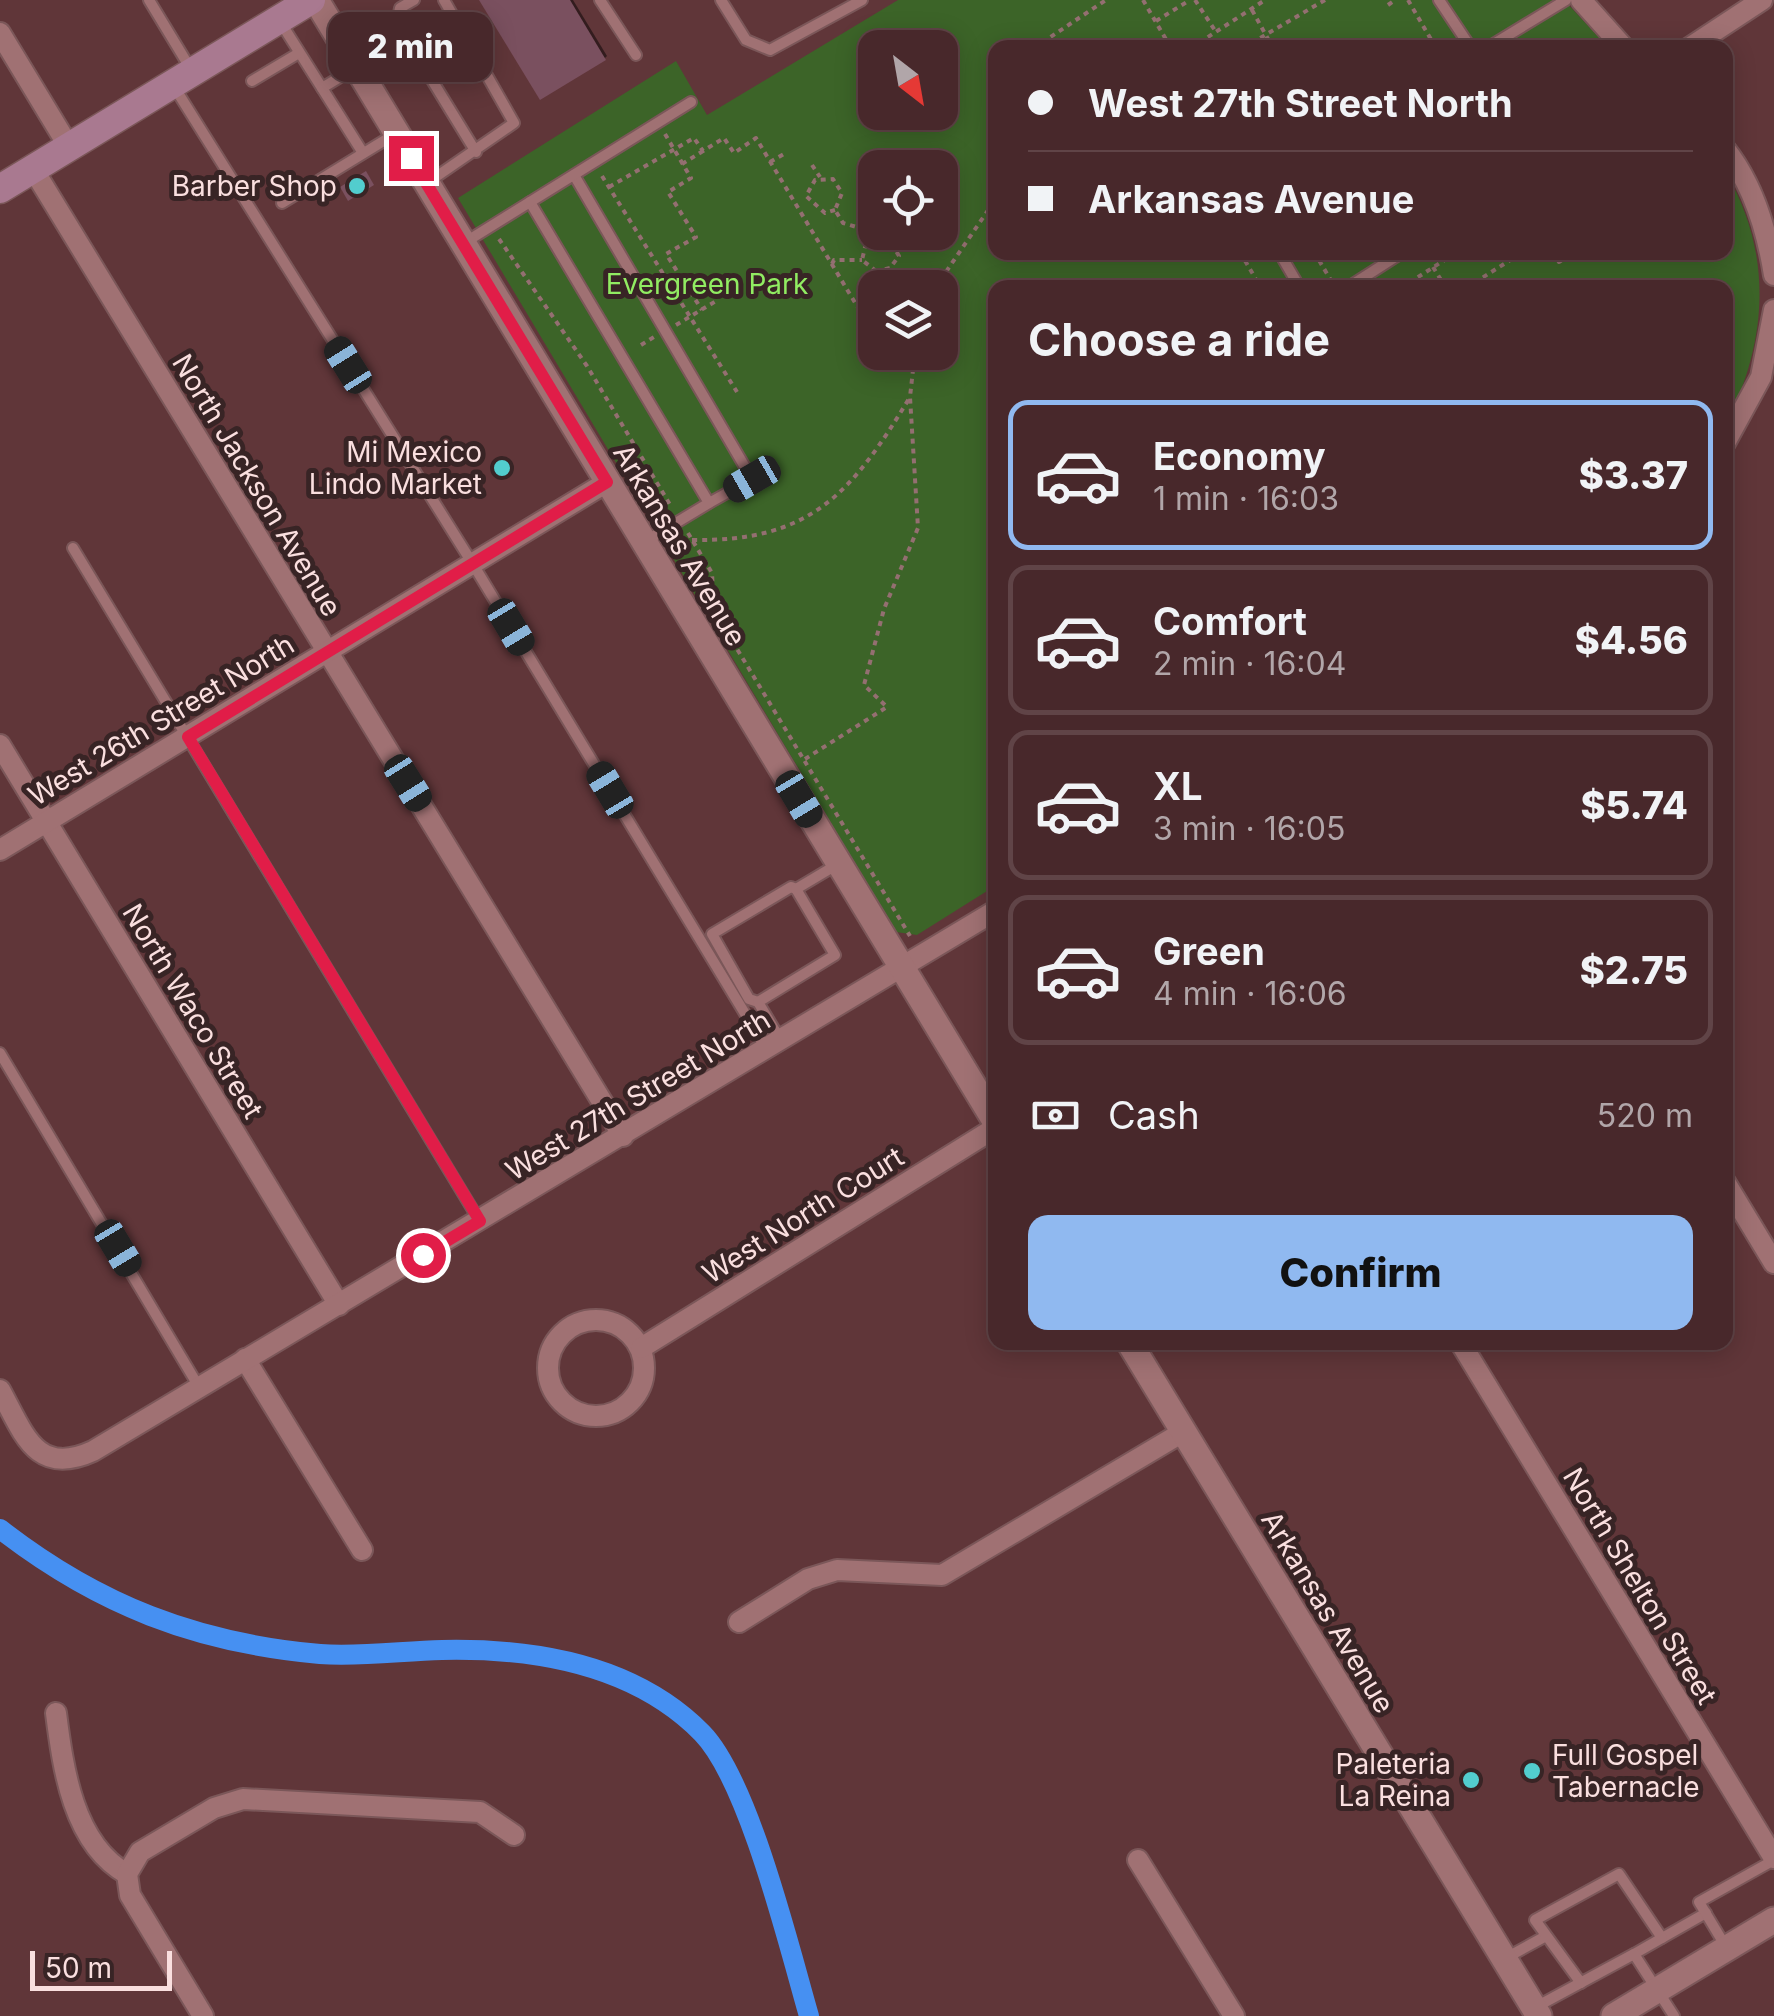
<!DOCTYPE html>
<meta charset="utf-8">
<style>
body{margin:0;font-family:Inter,sans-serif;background:#4f3033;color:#f1f3f6;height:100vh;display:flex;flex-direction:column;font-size:38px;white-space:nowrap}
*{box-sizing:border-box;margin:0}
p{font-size:32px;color:#b1a6a9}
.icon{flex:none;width:55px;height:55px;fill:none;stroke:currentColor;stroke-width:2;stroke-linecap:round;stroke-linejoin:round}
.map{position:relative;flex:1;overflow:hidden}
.sheet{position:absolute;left:988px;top:280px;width:745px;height:1070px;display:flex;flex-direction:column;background:#48282b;border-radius:20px;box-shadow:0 5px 25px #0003,0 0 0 2px #604447}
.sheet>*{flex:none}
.banner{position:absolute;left:988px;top:40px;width:745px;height:220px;border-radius:20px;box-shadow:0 5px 25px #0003,0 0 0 2px #604447;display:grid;align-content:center;height:220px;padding:0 40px;background:#48282b}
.needle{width:65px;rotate:149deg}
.controls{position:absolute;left:858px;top:30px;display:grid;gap:20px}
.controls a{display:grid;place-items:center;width:100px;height:100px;border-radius:20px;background:#48282b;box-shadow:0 5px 25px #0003,0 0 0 2px #604447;font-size:50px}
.scale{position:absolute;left:30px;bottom:25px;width:142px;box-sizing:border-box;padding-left:10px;border:5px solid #fadfdf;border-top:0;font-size:28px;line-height:35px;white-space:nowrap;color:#fadfdf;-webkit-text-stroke:8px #382425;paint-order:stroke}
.end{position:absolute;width:45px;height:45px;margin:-22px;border:12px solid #e11d48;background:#fff;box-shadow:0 0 0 5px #fff}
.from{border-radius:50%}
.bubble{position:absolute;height:70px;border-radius:20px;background:#48282b;box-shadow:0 5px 25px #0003,0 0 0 2px #604447;font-size:32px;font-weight:800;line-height:70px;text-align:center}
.car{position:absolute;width:30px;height:60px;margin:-30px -15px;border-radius:12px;box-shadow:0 0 8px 2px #0007;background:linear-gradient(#222 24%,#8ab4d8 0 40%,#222 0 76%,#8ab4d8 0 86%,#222 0)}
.banner b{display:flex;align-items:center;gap:35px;height:95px;font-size:38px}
.banner b+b{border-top:2px solid #604447}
.banner i{width:25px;height:25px;background:#f1f3f6}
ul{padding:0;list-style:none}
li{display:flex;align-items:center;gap:30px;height:150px;margin:0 20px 15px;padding:0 20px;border:5px solid #604447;border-radius:20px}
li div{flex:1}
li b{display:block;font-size:38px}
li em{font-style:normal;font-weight:800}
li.current{border-color:#90b9f0}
li>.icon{width:90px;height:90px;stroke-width:1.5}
h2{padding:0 40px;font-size:45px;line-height:120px}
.pay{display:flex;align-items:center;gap:25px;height:110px;padding:0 40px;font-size:38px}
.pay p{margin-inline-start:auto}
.button{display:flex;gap:20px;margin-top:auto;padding:20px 40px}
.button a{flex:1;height:115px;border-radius:20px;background:#90b9f0;color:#111;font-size:40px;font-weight:800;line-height:115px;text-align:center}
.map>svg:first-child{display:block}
.green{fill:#3c6428;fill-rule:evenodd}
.shadow{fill:#0007}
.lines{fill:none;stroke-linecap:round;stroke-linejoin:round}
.canal{stroke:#4690f2;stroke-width:20}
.building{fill:#7a505f}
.service-casing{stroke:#7b5759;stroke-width:14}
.minor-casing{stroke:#7b5759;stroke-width:24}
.tertiary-casing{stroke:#7b5759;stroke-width:29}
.secondary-casing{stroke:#7b5759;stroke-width:31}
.path{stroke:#946f71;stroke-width:4;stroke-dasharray:5 5;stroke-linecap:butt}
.service{stroke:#a07173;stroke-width:10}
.minor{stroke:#a07173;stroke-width:20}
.tertiary{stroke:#a07173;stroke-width:25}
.secondary{stroke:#a97990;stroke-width:28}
.route{stroke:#e11d48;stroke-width:12}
.poi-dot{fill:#52cdce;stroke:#382425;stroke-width:4}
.labels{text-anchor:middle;stroke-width:10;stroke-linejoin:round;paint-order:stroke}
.poi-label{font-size:28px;fill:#fadfdf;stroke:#382425;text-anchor:end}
.park-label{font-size:28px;fill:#91ec62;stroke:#382425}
.street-label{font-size:28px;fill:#fadfdf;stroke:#382425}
</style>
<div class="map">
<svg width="1774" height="2016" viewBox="0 0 1774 2016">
<rect width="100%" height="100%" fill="#603639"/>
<path class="green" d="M898,0H1564L1608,47L995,48V252H1725V171C1774,254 1768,342 1725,426V288H995V886L917,935L896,932L458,198L676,61L707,115ZM875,48H940V112H875ZM875,168H940V232H875ZM875,288H940V352H875Z"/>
<polygon class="shadow" points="482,0 573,0 607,56 605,58"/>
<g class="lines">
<path class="canal" d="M0,1529C98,1605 196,1643 320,1654C360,1657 402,1651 442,1650C534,1648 634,1664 702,1733C749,1781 789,1947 809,2016"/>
</g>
<g class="building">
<polygon points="479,0 570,0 606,60 540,100"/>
<polygon points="366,171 374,185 348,201 340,187"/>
</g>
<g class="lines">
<defs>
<g id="service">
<polyline points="149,0 192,71"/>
<polyline points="414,0 400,8 397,23 476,152"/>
<polyline points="600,0 636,55"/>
<polyline points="721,0 746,40 770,50 862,0"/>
<polyline points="1439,0 1471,48"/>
<polyline points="281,23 363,153"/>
<polyline points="1487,48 1566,0"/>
<polyline points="252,81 299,53"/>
<polyline points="173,85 471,561 767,1050"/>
<polyline points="322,88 355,68"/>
<polyline points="574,175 752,479 709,503"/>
<polyline points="427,183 514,123 444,0"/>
<polyline points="530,202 709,503 646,541"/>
<polyline points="282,203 395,134"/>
<polyline points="464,243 691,102"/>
<polyline points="1279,252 1300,288"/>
<polyline points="1347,288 1403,252"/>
<polyline points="73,548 479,1220"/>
<polyline points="758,1002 749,999 712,934 791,887 796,889"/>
<polyline points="780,1039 758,1002 835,955 796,889 838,864"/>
<polyline points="0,1053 199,1387"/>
<polyline points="1662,1938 1706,1913"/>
<polyline points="1726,1947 1699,1902 1774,1860"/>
<polyline points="1504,1959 1546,1936"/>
<polyline points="1581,1983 1535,1920 1619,1874 1662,1938 1634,1954"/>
<polyline points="1534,2008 1634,1954 1674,2016"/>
</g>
<g id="minor">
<polyline points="1581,0 1624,48"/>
<polyline points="0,33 69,147"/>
<polyline points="1689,48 1762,0"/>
<path d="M1725,149C1753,184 1767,231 1774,275"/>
<polyline points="33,169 623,1136"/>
<polyline points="1725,443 1761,377 1774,310"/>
<polyline points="0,745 339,1305"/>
<polyline points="0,850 607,482"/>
<polyline points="1725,1182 1774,1263"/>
<circle cx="596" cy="1368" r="48"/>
<polyline points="1460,1342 1774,1858"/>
<polyline points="641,1348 995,1128"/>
<polyline points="245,1359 362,1550"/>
<path d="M0,1390C24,1434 36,1477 93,1451L995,911"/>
<polyline points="739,1622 808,1579 837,1570 942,1575 1183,1432"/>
<path d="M56,1713C63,1768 73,1844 127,1874"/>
<polyline points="1138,1860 1234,2016"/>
<polyline points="203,2016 130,1895 127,1874 140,1852 214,1808 243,1799 480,1812 514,1835"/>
</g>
<g id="tertiary">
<polyline points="316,0 995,1121"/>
<polyline points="1129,1342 1539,2016"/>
<polyline points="1614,2016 1774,1920"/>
</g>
<polyline id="secondary" points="0,189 311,0"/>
</defs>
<use href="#service" class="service-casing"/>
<use href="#minor" class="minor-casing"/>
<use href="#tertiary" class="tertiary-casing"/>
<use href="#secondary" class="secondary-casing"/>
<g class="path">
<polyline points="1143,0 1171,48"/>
<polyline points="1195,0 1216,32"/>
<polyline points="1408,0 1436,48"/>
<polyline points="1388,5 1395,0"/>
<polyline points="1252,10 1273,48"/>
<polyline points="1156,21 1190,0"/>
<polyline points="1034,48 1106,0"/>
<polyline points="1191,48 1265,0"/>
<polyline points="1243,48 1325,0"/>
<polyline points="665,134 691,178 668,192 696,237 666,254 702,310"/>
<polyline points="770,162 784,154"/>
<polyline points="682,164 703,151"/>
<polyline points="812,165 820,177"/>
<polyline points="602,176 737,392"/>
<polyline points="609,187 694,138 703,151 724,138 734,153 756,138 863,316 873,308 876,271 890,268 899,256 886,234 867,239 862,260 876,271"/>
<polyline points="835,210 825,213 806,196 815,180 833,179 842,193 835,210 843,223 860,228 867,239"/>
<polyline points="499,239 587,366 672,508"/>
<polyline points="1240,252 1261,288"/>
<polyline points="1314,252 1335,287"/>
<polyline points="1355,252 1358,252"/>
<polyline points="1552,252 1559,262 1575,252"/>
<polyline points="832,264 834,260 862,260"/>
<polyline points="1433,267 1446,288"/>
<polyline points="935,288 995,200"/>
<polyline points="1401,288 1457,252"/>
<polyline points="1466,288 1523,252"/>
<polyline points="676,325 716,301"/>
<polyline points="641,345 654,337"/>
<polyline points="688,533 712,573 714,611"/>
<path d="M692,540C811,542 852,493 910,397"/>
<polyline points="722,624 910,936"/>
<polyline points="805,759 887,707 864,685 884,609 918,528 910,397 915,352"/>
</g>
<use href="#service" class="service"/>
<use href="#minor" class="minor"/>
<use href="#tertiary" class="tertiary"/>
<use href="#secondary" class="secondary"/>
</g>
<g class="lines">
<polyline class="route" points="411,158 607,482 188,737 480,1221 423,1255"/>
</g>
<g class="poi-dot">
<circle cx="357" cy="186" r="10"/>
<circle cx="502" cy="468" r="10"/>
<circle cx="1532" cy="1771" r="10"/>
<circle cx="1471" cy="1780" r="10"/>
</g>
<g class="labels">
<g class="poi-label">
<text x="337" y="196">Barber Shop</text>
<text x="482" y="462">Mi Mexico<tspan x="482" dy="32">Lindo Market</tspan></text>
<text x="1552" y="1765" text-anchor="start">Full Gospel<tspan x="1552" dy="32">Tabernacle</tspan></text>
<text x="1451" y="1774">Paleteria<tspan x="1451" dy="32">La Reina</tspan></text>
</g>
<g class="park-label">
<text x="707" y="294">Evergreen Park</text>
</g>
<g class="street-label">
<text transform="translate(257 485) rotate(59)" y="10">North Jackson Avenue</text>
<text transform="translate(680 545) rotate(59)" y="10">Arkansas Avenue</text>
<text transform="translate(161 720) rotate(-31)" y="10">West 26th Street North</text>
<text transform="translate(193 1011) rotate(59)" y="10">North Waco Street</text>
<text transform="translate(638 1095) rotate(-31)" y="10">West 27th Street North</text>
<text transform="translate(803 1215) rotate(-32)" y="10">West North Court</text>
<text transform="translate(1640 1586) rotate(59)" y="10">North Shelton Street</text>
<text transform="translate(1328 1612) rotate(59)" y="10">Arkansas Avenue</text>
</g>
</g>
</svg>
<div class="controls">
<a><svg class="needle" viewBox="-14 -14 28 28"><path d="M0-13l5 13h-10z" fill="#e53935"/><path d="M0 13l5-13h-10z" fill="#b1a6a9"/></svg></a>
<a><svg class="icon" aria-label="locate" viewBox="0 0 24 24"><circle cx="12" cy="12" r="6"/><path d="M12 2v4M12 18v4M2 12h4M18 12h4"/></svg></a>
<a><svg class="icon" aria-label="layers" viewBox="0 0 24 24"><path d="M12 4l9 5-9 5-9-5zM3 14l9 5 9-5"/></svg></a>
</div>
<div class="scale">50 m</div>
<i class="end from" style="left:423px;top:1255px"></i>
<i class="end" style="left:411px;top:158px"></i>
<div class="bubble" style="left:328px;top:12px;width:165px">2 min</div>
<i class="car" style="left:348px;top:365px;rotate:328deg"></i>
<i class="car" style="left:752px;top:479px;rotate:240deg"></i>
<i class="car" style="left:511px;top:627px;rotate:149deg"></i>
<i class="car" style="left:408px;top:783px;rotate:148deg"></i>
<i class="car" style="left:610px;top:790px;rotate:329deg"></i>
<i class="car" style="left:799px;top:799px;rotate:149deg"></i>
<i class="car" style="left:118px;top:1248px;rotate:149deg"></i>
<div class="banner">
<b><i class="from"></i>West 27th Street North</b>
<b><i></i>Arkansas Avenue</b>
</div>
<section class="sheet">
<h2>Choose a ride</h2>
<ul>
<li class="current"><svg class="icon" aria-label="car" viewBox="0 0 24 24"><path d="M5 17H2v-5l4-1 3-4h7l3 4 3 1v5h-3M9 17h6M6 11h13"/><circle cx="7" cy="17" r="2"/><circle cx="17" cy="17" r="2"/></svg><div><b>Economy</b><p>1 min · 16:03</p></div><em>$3.37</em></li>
<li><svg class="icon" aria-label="car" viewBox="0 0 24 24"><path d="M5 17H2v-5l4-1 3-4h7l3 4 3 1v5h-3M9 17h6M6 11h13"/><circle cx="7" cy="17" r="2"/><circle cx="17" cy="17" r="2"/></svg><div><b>Comfort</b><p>2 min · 16:04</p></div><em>$4.56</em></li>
<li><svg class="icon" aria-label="car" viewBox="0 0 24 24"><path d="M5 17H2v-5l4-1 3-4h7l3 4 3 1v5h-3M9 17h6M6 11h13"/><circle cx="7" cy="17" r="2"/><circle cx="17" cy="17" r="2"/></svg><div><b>XL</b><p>3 min · 16:05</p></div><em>$5.74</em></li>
<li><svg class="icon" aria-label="car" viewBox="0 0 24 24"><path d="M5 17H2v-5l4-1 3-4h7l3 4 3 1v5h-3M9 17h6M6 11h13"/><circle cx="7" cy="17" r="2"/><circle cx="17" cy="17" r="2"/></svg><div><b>Green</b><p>4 min · 16:06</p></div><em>$2.75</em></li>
</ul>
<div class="pay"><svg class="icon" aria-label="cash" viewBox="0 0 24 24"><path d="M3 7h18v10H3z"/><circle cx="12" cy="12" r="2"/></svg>Cash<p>520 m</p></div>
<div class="button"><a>Confirm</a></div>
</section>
</div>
